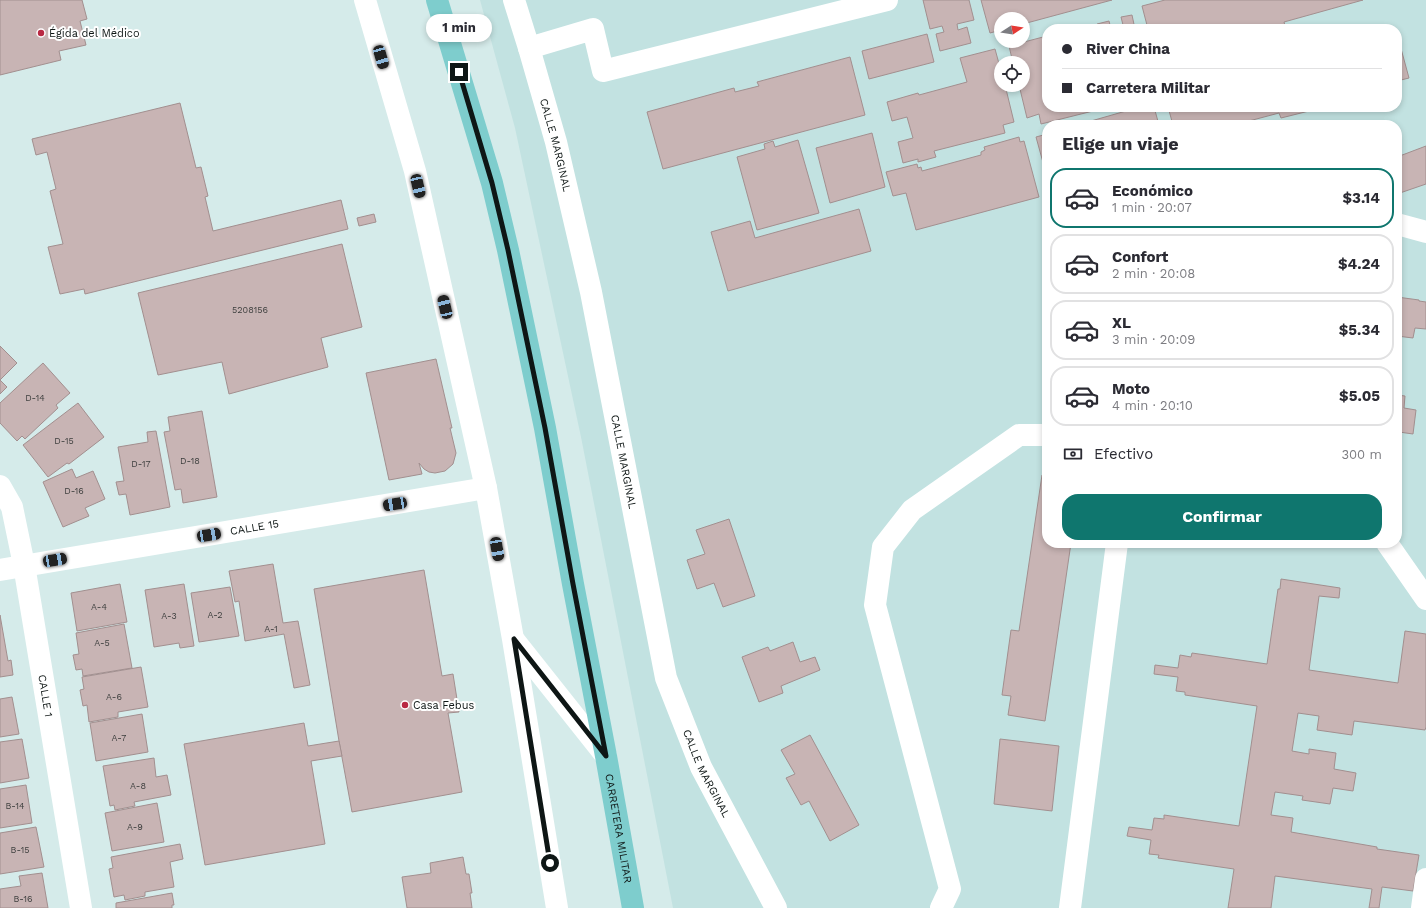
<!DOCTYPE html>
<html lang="es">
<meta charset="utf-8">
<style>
body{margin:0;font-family:"Work Sans",sans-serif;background:#f7f7f7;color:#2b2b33;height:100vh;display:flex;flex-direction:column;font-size:15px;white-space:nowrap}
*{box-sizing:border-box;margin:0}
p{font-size:13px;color:#7c7c81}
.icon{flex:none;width:22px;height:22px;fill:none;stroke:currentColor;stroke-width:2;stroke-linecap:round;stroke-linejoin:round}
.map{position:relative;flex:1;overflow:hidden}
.drawer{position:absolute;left:1042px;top:120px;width:360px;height:428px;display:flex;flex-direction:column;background:#fff;border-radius:16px;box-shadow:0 2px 6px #0003}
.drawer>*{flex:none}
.top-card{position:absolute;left:1042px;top:24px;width:360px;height:88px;border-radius:16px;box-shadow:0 2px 6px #0003;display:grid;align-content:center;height:88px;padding:0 20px;background:#fff}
.needle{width:26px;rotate:78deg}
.fabs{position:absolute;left:994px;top:12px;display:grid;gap:8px}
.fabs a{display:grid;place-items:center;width:36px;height:36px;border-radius:50%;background:#fff;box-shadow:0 2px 6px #0003;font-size:20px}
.end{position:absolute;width:18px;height:18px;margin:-9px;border:5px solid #0e1615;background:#fff;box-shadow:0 0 0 2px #fff}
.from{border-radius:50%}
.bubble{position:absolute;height:28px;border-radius:14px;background:#fff;box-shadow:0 2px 6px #0003;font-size:13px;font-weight:700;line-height:28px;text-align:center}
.car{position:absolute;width:12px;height:24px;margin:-12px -6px;border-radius:5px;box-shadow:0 0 3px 1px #0007;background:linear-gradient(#222 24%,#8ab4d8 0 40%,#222 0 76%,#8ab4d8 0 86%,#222 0)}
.top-card b{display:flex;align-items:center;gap:14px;height:38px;font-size:15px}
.top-card b+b{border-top:1px solid #e1e1e2}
.top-card i{width:10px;height:10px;background:#2b2b33}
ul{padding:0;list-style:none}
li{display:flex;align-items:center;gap:12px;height:60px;margin:0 8px 6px;padding:0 12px;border:2px solid #e1e1e2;border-radius:16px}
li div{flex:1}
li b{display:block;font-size:15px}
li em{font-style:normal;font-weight:700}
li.on{border-color:#0f766e}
li>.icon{width:36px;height:36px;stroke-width:1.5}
h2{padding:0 20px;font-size:18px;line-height:48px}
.pay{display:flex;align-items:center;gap:10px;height:44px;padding:0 20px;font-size:15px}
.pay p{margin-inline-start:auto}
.action{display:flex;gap:8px;margin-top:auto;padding:8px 20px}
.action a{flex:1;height:46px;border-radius:16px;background:#0f766e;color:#fff;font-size:16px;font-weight:700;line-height:46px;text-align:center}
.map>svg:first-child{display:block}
.built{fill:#c2e2e1;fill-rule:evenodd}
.building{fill:#c8b4b4;stroke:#a28f8f}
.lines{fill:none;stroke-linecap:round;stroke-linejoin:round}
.minor{stroke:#fff;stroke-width:22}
.major{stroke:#7ecdcd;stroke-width:22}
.route{stroke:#0e1615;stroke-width:5}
.poi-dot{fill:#b92843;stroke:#fff;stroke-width:1.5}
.labels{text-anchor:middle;stroke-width:4;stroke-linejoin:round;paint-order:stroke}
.number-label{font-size:9px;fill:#3c3e3d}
.poi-label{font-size:11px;fill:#0e1615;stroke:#fff;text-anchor:start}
.street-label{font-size:11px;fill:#0e1615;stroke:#fff}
</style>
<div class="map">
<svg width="1426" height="908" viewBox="0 0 1426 908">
<rect width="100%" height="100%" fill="#d5ebea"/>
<path class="built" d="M480,0H1426V908H673L581,437L515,128ZM1001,19H1023V41H1001ZM1047,29H1397V107H1047ZM1001,63H1023V85H1001ZM1047,125H1397V543H1047Z"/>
<g class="building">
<polygon points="0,0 82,0 87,19 80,21 86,45 59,51 61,60 0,75"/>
<polygon points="923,0 969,0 974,20 957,24 958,30 967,27 971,43 940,51 936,34 944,32 942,26 930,29"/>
<polygon points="981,0 1112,0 1023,24 1023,19 1001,19 1001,30 990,33"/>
<polygon points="1165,0 1363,0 1284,22 1286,29 1148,29 1142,6"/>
<polygon points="1132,15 1135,29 1124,29 1121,17"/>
<polygon points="1109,21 1111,29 1099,29 1097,24"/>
<polygon points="927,34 934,62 869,79 862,51"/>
<polygon points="1397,34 1409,78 1397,81"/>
<polygon points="1043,37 1047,50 1047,107 1109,107 1041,124 1039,114 1027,118 1019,85 1023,85 1023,63 1013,63 1009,46"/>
<polygon points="995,49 1001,71 1001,85 1005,85 1014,122 1003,125 1005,133 934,151 936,157 918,162 918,159 903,163 898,142 913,138 907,117 892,121 887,102 918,93 919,95 967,82 960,58"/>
<polygon points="850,57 865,115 663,169 647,112 734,88 735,92 759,86 757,82"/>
<polygon points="180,103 196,168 201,167 208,196 205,197 213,231 341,200 348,229 85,294 84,289 60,294 48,247 63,244 50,191 56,189 47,152 36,155 32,139"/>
<polygon points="1140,107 1154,107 1159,125 1077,125"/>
<polygon points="1168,107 1307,107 1309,111 1281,118 1279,113 1234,125 1173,125"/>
<polygon points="872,133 885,187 830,203 816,148"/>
<polygon points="1047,134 1047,177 1036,137"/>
<polygon points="1019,137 1020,142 1024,141 1039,197 916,230 906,193 893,196 886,172 917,164 918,168 921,167 922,171 981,155 981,152 985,150 984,147"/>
<polygon points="798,140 819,213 757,230 737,157 765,149 764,144 773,141 775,147"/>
<polygon points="1426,146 1426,184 1397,194 1397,157"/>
<polygon points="859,209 871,251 728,291 711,232 750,221 755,238"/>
<polygon points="374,214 376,222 359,226 357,218"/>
<polygon points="342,244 362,327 321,338 328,367 229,394 222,362 158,375 138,293"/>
<polygon points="1397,297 1419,300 1419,301 1426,302 1426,329 1415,328 1413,338 1397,336"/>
<polygon points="0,346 17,363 0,380 7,387 0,394"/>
<polygon points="436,359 452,428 450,428 456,453 453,464 445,471 435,473 429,472 424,469 419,463 422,474 389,480 366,373"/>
<polygon points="43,363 70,393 56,405 58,408 25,439 22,436 17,441 0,423 0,403"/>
<polygon points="1397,395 1405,396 1404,408 1416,410 1413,434 1399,432 1399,435 1397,434"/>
<polygon points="78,403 104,437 69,464 67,463 48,477 23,445"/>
<polygon points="202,411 217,497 183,503 181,489 175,490 164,432 170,431 168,417"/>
<polygon points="156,431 170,507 130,515 126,494 119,495 116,482 124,481 118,447 148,442 147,432"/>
<polygon points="72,469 76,478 93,471 105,499 85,508 89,516 63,527 43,482"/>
<polygon points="1042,475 1047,476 1047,543 1071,543 1045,721 1008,715 1011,696 1002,695 1011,630 1019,631"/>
<polygon points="729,519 755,596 723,607 714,583 697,589 687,560 705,554 696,530"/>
<polygon points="273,564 283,623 298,621 310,685 294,688 284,634 245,641 239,601 235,602 229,571"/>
<polygon points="424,570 442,676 453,674 459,712 448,713 462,792 352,812 339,741 314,589"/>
<polygon points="1281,579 1340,588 1339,598 1319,596 1309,670 1398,683 1405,631 1426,634 1426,727 1425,730 1354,721 1352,735 1317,730 1319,716 1298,713 1292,751 1309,754 1309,749 1336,753 1334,769 1356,773 1353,791 1333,788 1330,804 1302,800 1303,796 1275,792 1271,815 1293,818 1291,832 1377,847 1377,849 1419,855 1413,891 1382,887 1379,908 1369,908 1372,889 1275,876 1271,908 1228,908 1234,869 1158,858 1159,855 1149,854 1151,840 1127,836 1129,827 1152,830 1154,818 1164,819 1164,815 1239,826 1257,706 1185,695 1185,692 1176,691 1178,677 1154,674 1155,665 1178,668 1180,655 1191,657 1192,653 1267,664 1278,589 1280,589"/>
<polygon points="120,584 127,622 77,631 71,593"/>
<polygon points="184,584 194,646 180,648 179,643 154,647 145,590"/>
<polygon points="230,587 239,636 199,642 191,593"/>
<polygon points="0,615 8,661 11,660 13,675 0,677"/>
<polygon points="124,624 132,668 83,676 82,669 76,670 73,655 79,654 76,633"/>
<polygon points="793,642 800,662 815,657 820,670 781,686 783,693 759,702 742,657 768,647 770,651"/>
<polygon points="141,667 148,707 118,712 118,717 89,722 87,705 83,706 80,690 84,689 82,677"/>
<polygon points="12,697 19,734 0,737 0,699"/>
<polygon points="142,714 148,752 96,761 90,723"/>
<polygon points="304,723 308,746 339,741 342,756 311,761 325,844 205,865 184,744"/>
<polygon points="810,735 859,825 830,841 809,801 801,805 786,778 795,774 781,750"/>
<polygon points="22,739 29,778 0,783 0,742"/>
<polygon points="1000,739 1059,746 1052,811 994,804"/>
<polygon points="154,758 156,777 167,775 171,795 134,802 135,806 115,810 114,805 110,806 103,766"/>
<polygon points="26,785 32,823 0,828 0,789"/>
<polygon points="157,803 164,842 112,851 105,813"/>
<polygon points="36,827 44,867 0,874 0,833"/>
<polygon points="180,844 183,859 170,862 174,887 145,892 145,896 125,900 124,895 114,897 109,869 113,868 111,857"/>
<polygon points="463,857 466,874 469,874 472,893 470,893 472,908 407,908 402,877 431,873 430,863"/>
<polygon points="42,873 48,908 0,908 0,889 21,886 19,876"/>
<polygon points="172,893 174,905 172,905 172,908 116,908 116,903"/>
</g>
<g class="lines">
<g class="minor">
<polyline points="365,0 415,171 486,488 513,639 557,908"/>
<path id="s1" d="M514,0L529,48L556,142L591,292L666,678L701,767L776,908"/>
<polyline points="529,48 593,29 603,71 887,0"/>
<polyline points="1397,224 1426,232"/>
<path id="s2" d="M0,486L12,507L24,565L81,908"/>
<polyline points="1387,543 1426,599"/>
<path id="s3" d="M0,570L486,488"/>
<polyline points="514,640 606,756"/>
<polyline points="941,908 950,889 875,605 883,547 912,510 1019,435 1047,435"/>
<polyline points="1070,908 1117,543"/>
<polyline points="1422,908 1426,879"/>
</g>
<path class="major" id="s4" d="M437,0L492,183L508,250L545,428L573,584L606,756L633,908"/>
</g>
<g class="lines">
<polyline class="route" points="459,72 492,183 508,250 545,428 573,584 606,756 514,639 550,863"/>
</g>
<g class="poi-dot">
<circle cx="41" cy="33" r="4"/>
<circle cx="405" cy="705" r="4"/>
</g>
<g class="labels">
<g class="number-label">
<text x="250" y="313">5208156</text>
<text x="35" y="401">D-14</text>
<text x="64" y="444">D-15</text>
<text x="190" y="464">D-18</text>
<text x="141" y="467">D-17</text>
<text x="74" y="494">D-16</text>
<text x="99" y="610">A-4</text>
<text x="215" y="618">A-2</text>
<text x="169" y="619">A-3</text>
<text x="271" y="632">A-1</text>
<text x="102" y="646">A-5</text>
<text x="114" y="700">A-6</text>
<text x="119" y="741">A-7</text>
<text x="138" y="789">A-8</text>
<text x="15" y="809">B-14</text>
<text x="135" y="830">A-9</text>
<text x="20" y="853">B-15</text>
<text x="23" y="902">B-16</text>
</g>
<g class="poi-label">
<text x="49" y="37">Égida del Médico</text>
<text x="413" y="709">Casa Febus</text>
</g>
<g class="street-label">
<text dy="4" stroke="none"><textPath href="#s1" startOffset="151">CALLE MARGINAL</textPath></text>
<text dy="4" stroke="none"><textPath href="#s1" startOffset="475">CALLE MARGINAL</textPath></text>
<text dy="4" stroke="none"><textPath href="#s3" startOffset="258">CALLE 15</textPath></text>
<text dy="4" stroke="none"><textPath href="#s2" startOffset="216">CALLE 1</textPath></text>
<text dy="4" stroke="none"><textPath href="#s1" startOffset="799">CALLE MARGINAL</textPath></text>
<text dy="4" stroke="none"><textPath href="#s4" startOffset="849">CARRETERA MILITAR</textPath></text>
</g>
</g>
</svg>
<div class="fabs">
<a><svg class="needle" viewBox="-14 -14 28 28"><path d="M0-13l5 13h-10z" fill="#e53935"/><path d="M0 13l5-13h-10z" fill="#7c7c81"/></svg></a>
<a><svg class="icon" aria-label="locate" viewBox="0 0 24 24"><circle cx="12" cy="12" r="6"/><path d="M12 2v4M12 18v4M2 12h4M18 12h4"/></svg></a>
</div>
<i class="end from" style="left:550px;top:863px"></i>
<i class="end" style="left:459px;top:72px"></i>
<div class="bubble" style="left:426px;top:14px;width:66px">1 min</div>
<i class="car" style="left:381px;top:57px;rotate:164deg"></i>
<i class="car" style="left:418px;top:186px;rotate:167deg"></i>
<i class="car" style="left:445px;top:307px;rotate:347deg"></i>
<i class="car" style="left:395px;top:504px;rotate:261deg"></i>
<i class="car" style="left:209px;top:535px;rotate:80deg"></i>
<i class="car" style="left:497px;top:549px;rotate:170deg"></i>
<i class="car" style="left:55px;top:560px;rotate:80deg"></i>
<div class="top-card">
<b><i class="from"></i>River China</b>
<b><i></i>Carretera Militar</b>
</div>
<section class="drawer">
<h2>Elige un viaje</h2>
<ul>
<li class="on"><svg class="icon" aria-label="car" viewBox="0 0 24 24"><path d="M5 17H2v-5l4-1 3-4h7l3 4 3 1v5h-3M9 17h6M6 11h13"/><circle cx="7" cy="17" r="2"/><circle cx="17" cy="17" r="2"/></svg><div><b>Económico</b><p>1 min · 20:07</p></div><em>$3.14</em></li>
<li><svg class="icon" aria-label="car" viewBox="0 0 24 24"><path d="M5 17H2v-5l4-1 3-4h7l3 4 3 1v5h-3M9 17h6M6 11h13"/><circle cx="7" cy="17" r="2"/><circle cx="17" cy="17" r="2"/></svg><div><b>Confort</b><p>2 min · 20:08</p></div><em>$4.24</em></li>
<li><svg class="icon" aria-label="car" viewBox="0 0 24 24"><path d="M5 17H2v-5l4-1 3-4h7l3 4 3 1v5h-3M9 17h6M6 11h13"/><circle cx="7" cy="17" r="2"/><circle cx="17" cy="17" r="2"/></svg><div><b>XL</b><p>3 min · 20:09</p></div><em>$5.34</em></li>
<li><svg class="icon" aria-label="car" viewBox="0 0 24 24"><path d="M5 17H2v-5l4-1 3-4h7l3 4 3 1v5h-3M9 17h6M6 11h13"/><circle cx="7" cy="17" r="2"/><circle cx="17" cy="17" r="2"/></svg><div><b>Moto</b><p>4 min · 20:10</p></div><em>$5.05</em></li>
</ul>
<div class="pay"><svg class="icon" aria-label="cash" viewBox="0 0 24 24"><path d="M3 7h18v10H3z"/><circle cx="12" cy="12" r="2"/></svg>Efectivo<p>300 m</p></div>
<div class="action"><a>Confirmar</a></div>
</section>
</div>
